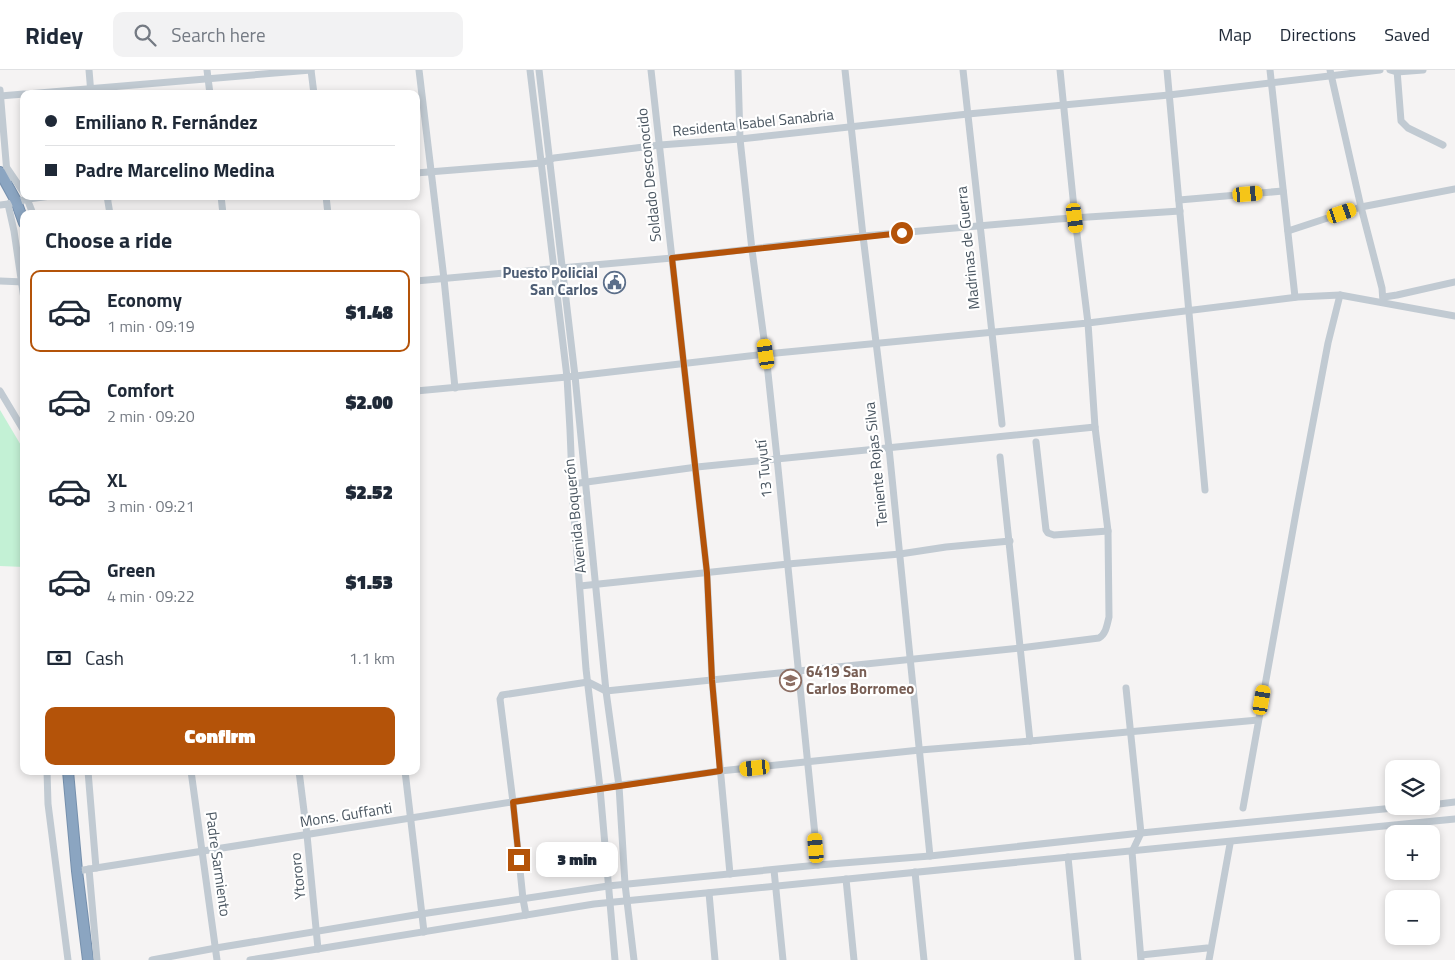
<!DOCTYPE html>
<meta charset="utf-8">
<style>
body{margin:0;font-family:"Titillium Web",sans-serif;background:#f2f2f3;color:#1f2937;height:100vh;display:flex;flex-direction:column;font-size:19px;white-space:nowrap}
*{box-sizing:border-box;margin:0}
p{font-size:16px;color:#747a83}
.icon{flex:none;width:28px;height:28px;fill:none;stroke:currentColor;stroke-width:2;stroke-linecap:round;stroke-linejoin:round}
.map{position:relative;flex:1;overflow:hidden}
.panel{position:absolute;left:20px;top:140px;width:400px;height:565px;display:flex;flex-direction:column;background:#fff;border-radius:10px;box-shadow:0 2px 8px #0003}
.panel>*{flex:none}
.banner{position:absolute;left:20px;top:20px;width:400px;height:110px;border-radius:10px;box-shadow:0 2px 8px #0003;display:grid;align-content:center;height:110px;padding:0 25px;background:#fff}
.fabs{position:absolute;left:1385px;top:690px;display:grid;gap:10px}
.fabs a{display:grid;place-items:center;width:55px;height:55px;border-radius:10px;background:#fff;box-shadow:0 2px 8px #0003;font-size:25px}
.end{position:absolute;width:22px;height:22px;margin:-11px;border:6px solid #b45309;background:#fff;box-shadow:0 0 0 2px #fff}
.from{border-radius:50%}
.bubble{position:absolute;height:35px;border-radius:10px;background:#fff;box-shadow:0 2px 8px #0003;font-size:16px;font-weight:800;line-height:35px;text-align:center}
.car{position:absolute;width:15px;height:30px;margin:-15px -8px;border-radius:6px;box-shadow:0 0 4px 1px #0007;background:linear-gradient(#f5c518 24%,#345 0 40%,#f5c518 0 76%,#345 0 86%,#f5c518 0)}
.banner b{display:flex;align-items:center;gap:18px;height:48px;font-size:19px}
.banner b+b{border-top:1px solid #e0e1e3}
.banner i{width:12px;height:12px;background:#1f2937}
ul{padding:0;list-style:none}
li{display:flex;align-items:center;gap:15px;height:82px;margin:0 10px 8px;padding:0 15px;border:2px solid transparent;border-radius:10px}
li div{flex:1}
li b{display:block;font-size:19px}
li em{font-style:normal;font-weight:800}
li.selected{border-color:#b45309}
li>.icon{width:45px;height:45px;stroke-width:1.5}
h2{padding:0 25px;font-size:22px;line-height:60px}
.pay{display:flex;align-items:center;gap:12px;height:55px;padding:0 25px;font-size:19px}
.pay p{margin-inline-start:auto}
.action{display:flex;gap:10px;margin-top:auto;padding:10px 25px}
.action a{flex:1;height:58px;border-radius:10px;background:#b45309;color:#fff;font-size:20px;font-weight:800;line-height:58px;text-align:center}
header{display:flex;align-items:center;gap:30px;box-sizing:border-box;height:70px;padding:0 25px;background:#fff;border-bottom:1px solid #e0e1e3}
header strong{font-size:24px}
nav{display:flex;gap:28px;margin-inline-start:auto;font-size:18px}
.search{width:350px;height:45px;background:#f2f2f3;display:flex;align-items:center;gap:12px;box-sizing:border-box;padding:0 18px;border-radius:10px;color:#747a83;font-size:19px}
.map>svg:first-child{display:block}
.green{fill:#c3f1d5}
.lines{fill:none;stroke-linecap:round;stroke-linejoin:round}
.highway-casing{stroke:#7690ad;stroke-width:12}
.minor{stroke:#c1cad2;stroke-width:7}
.highway{stroke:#8ba5c1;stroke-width:10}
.route{stroke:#b45309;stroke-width:6}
.labels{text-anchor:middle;stroke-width:4.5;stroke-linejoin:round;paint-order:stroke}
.street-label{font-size:15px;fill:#4a5661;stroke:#fff}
.service-label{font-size:15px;font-weight:bold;fill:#4e5e75;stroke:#fff;text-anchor:end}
.education-label{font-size:15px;font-weight:bold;fill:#785e54;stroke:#fff;text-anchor:start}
</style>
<header>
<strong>Ridey</strong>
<div class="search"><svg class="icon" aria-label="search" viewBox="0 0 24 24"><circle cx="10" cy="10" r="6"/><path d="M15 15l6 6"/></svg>Search here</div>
<nav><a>Map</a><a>Directions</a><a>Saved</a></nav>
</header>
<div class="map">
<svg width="1455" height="890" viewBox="0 0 1455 890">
<rect width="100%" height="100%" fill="#f5f3f3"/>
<polygon class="green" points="0,340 22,377 24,497 0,496"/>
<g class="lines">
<defs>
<g id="highway">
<polyline points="0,102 16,131 24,153"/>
<polyline points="68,701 77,801 88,890"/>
</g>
</defs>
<use href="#highway" class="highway-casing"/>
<g class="minor">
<polyline points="89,0 91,24"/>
<polyline points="207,0 210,24"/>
<polyline points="311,0 314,24"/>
<polyline points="419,0 444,209 455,318"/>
<polyline points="530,0 567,307 570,360 573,432 586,599 600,718 615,890"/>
<polyline points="539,0 575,306 606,621 619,716 625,814 634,890"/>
<polyline points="651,0 707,503 712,610 730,804"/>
<polyline points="738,0 740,69 752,180 766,284 777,388 818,795"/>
<polyline points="845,0 863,166 889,378 930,786"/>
<polyline points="963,0 1002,354"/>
<polyline points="1167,0 1205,420"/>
<polyline points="1270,0 1295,227"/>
<polyline points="1330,0 1361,137 1382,218 1383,232"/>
<polyline points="1390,0 1397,2 1423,0"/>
<polyline points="1397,0 1401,51 1408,58 1443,75"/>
<polyline points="0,20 8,115"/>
<polyline points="27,24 311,0"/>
<polyline points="0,26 24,24"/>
<polyline points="7,98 24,123"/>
<polyline points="416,103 541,93 554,88 660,75 740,69 968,44 1169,25 1380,0"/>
<polyline points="26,126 33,144"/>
<polyline points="107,126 110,144"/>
<polyline points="221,126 223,144"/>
<polyline points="326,126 328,144"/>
<polyline points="108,127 118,126"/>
<polyline points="1179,130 1283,121"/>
<polyline points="8,134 14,161 24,229"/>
<polyline points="0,135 8,134 28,129 51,126"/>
<polyline points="1288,161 1361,137 1455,119"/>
<polyline points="0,211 24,212"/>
<polyline points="416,211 672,188 863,166 1058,149 1180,141"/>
<polyline points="1384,227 1397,225 1455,212"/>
<polyline points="0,321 24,361"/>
<polyline points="416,321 567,307 766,284 1088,253 1075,148 1060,0"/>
<polyline points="1036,372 1046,460 1048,463 1054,465 1108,461"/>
<polyline points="1000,387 1030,671"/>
<polyline points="572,414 697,397 1095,357"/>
<polyline points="580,516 788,494 900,484 946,477 1010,471"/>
<polyline points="1126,618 1141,763 1132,782 1141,890"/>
<polyline points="47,701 48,734 68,890"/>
<polyline points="88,701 96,798"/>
<polyline points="191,701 217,890"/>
<polyline points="299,701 307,765 318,879"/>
<polyline points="405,701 424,862"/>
<polyline points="1431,735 1455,732"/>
<polyline points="1243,738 1297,437 1328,273 1340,225"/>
<polyline points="1068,787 1078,890"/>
<polyline points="89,799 97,890"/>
<polyline points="774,800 783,890"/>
<polyline points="77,801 600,718 720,701 920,680 1030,671 1258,650"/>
<polyline points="915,802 924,890"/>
<polyline points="846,809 854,890"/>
<polyline points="709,823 715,890"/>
<path d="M526,845L523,829L513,732L500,629L502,625L588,612L606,621L1020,578L1099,568C1106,564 1107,555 1109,547L1108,461L1095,357L1088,253L1298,227L1340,225L1455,246"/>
<polyline points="1141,885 1207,878"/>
<polyline points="152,890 216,878 421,844 608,816 818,795 930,786 1141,763 1414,736"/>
<polyline points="250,890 594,834 1455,749"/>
<polyline points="1209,890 1230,774"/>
</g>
<use href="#highway" class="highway"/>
</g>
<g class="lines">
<polyline class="route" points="519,790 513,732 720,701 712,610 707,503 672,188 902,163"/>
</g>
<defs>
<symbol id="civic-ring" viewBox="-11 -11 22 22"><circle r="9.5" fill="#fff" stroke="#5c6f8a" stroke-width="1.5"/><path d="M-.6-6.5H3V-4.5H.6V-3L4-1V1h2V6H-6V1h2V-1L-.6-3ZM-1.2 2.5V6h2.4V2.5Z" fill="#5c6f8a"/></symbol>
<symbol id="school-ring" viewBox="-11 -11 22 22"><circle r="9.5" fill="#fff" stroke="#8d6e63" stroke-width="1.5"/><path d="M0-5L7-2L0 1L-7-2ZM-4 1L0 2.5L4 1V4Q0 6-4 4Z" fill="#8d6e63"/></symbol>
</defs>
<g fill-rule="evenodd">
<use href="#civic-ring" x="602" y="200" width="25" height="25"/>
<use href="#school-ring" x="778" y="598" width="25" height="25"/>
</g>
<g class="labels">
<g class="street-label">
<text transform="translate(753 53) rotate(-6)" y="5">Residenta Isabel Sanabria</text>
<text transform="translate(649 105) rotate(-96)" y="5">Soldado Desconocido</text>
<text transform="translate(968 178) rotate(-96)" y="5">Madrinas de Guerra</text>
<text transform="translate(876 394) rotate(-96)" y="5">Teniente Rojas Silva</text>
<text transform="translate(764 399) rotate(-96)" y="5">13 Tuyutí</text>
<text transform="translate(575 446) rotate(-96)" y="5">Avenida Boquerón</text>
<text transform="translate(346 745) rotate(-9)" y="5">Mons. Guffanti</text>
<text transform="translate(218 794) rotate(82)" y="5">Padre Sarmiento</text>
<text transform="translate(298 806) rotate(-96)" y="5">Ytororo</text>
</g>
<g class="service-label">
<text x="598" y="208">Puesto Policial<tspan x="598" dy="17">San Carlos</tspan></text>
</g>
<g class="education-label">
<text x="806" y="607">6419 San<tspan x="806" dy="17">Carlos Borromeo</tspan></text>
</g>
</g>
</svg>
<div class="fabs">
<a><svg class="icon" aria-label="layers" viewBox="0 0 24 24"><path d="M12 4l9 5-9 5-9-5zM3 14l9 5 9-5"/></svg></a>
<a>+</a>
<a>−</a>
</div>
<i class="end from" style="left:902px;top:163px"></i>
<i class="end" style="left:519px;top:790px"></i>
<div class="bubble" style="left:536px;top:772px;width:82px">3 min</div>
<i class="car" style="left:1248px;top:124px;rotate:85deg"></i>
<i class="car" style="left:1342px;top:143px;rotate:71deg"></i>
<i class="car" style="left:1075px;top:148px;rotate:173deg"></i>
<i class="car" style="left:766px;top:284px;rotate:352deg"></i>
<i class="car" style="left:1262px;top:630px;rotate:10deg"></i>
<i class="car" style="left:755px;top:698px;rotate:264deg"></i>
<i class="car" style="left:816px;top:778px;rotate:355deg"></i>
<div class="banner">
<b><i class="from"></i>Emiliano R. Fernández</b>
<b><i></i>Padre Marcelino Medina</b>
</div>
<section class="panel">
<h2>Choose a ride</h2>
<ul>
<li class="selected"><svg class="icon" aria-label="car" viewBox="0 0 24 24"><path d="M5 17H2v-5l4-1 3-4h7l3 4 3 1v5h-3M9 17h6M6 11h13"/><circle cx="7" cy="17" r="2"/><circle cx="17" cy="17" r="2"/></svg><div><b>Economy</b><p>1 min · 09:19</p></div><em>$1.48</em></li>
<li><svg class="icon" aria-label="car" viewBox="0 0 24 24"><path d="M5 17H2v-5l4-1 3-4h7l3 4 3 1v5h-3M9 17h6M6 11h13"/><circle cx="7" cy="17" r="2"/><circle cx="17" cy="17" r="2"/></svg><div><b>Comfort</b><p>2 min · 09:20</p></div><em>$2.00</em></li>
<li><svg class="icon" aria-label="car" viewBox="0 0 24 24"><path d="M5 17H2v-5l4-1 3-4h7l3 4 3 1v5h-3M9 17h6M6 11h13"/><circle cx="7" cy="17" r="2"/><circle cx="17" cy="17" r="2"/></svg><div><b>XL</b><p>3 min · 09:21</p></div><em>$2.52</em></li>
<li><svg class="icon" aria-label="car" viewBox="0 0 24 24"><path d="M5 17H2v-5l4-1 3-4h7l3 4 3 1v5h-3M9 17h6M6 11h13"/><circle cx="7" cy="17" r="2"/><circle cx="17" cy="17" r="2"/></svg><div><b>Green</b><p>4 min · 09:22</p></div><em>$1.53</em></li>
</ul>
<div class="pay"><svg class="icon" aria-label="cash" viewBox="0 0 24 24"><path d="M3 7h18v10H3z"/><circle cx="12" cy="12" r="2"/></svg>Cash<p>1.1 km</p></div>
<div class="action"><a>Confirm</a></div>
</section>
</div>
